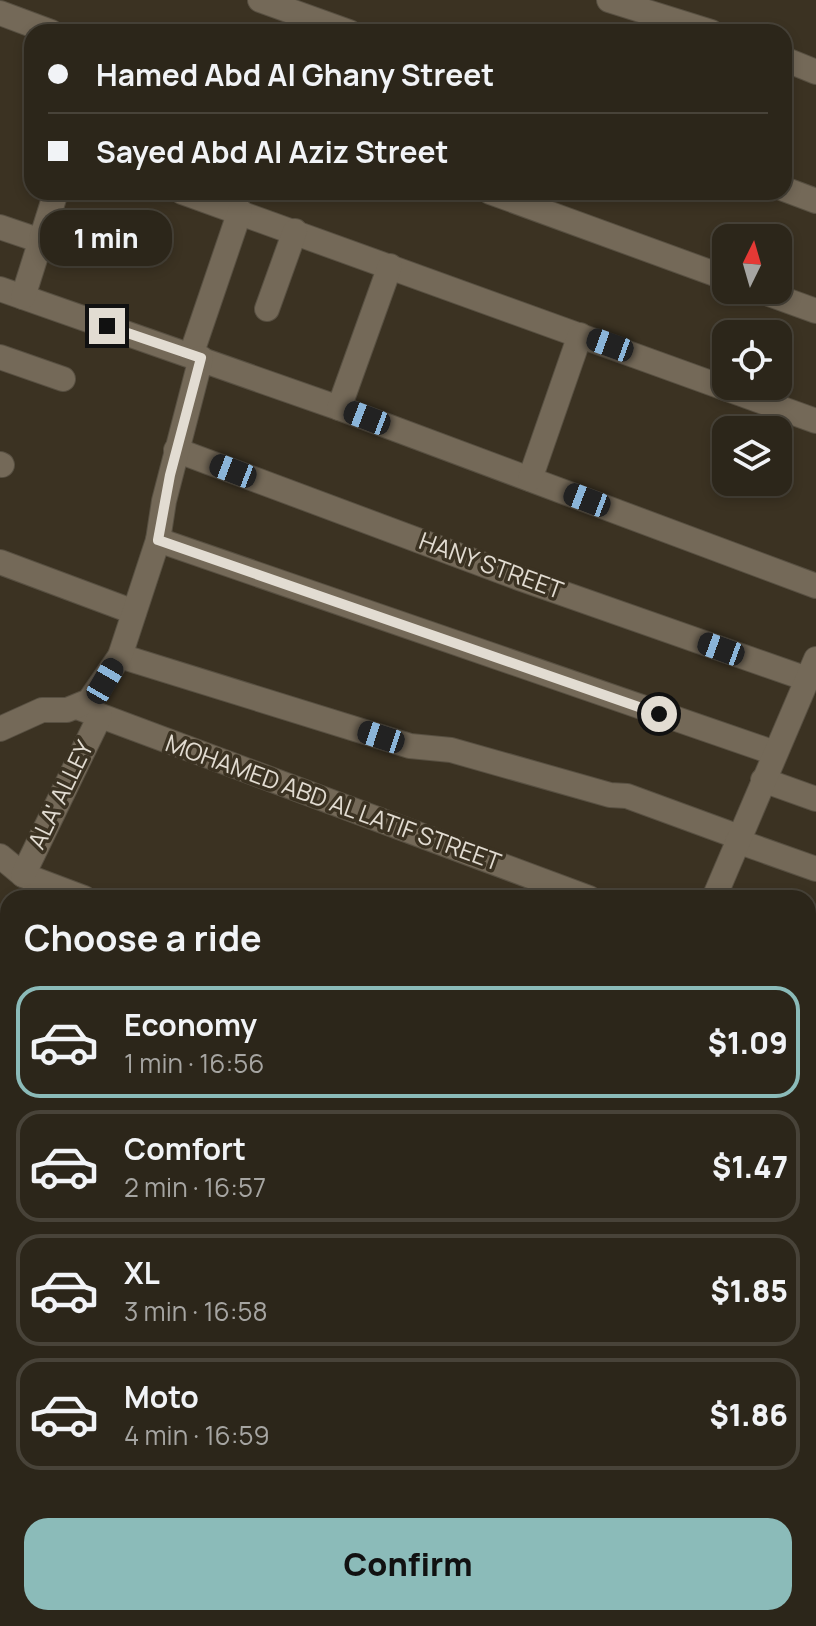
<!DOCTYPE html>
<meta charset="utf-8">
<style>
body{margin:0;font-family:Manrope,sans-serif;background:#383227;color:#f1f3f6;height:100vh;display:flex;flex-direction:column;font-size:30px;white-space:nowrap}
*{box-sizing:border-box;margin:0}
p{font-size:26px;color:#a6a5a2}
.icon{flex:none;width:44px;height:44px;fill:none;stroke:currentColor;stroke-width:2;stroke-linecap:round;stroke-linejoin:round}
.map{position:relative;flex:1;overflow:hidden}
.sheet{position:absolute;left:0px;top:890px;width:816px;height:736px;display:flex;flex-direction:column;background:#2c261a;border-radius:24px 24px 0 0;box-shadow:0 4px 12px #0003,0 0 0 2px #484339}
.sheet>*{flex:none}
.top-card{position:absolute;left:24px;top:24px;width:768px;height:176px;border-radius:24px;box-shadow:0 4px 12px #0003,0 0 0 2px #484339;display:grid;align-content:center;height:176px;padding:0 24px;background:#2c261a}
.needle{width:52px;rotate:5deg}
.buttons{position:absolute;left:712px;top:224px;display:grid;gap:16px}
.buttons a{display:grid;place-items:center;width:80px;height:80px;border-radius:16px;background:#2c261a;box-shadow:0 4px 12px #0003,0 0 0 2px #484339;font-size:40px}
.end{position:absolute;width:36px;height:36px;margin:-18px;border:10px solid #e2dcd2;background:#111;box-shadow:0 0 0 4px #111}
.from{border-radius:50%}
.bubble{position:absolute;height:56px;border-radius:24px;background:#2c261a;box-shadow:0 4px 12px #0003,0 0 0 2px #484339;font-size:26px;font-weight:800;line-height:56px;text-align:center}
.car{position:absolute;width:24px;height:48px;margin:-24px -12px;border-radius:10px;box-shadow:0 0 6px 2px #0007;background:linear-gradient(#222 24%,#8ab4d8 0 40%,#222 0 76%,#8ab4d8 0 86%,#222 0)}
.top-card b{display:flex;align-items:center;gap:28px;height:76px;font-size:30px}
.top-card b+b{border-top:2px solid #484339}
.top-card i{width:20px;height:20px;background:#f1f3f6}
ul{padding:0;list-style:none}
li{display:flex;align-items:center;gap:24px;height:112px;margin:0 16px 12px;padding:0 8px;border:4px solid #484339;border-radius:24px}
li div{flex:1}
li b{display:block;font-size:30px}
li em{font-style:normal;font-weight:800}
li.active{border-color:#8bbbb9}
li>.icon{width:72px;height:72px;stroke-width:1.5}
h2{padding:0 24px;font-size:36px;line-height:96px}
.action{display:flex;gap:16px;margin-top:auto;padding:16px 24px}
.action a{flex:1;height:92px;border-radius:24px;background:#8bbbb9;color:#111;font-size:32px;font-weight:800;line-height:92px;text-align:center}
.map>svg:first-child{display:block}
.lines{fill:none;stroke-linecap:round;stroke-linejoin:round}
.minor-casing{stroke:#585042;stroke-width:26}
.minor{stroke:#746958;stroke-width:24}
.route{stroke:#e2dcd2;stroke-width:10}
.labels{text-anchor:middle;stroke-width:7;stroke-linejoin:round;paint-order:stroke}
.street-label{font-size:24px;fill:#e2dcd2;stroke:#3b3222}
</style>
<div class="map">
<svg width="816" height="1626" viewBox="0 0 816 1626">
<rect width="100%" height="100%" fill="#3b3222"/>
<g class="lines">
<defs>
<g id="minor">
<polyline points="260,0 349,32"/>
<polyline points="609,0 711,32"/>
<polyline points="0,13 51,32"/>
<polyline points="784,59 816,72"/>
<polyline points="784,189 816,201"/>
<polyline points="182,192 816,421"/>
<polyline points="490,192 726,278"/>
<polyline points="0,227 41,241"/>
<polyline points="0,289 339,408 816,586"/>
<polyline points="758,290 816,311"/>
<polyline points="23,297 56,192"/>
<polyline points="267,309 295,231"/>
<polyline points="191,355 240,211"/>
<polyline points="0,357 63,379"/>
<polyline points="339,408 390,266"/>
<polyline points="176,450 519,578 807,679"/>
<polyline points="0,464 2,465"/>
<polyline points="530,479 580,335"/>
<polyline points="158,540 775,753"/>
<polyline points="0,562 134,612"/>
<polyline points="120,656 410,746 451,750 610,795 627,796 739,837"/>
<polyline points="77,707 589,898"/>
<polyline points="0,729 42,710 67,710 89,701 120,656 158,540 164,501 201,358"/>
<polyline points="763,780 816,799"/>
<polyline points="737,841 816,869"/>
<polyline points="0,856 23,875 84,898"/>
<polyline points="23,875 100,716"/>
<polyline points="714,898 816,659"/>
<polyline points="808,993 816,996"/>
<polyline points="0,1306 8,1309"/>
<polyline points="429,1618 448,1626"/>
<polyline points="3,1626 8,1609"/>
<polyline points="109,1626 112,1618"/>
<polyline points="171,1626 173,1618"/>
<polyline points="393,1626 396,1618"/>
</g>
</defs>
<use href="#minor" class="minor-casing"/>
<use href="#minor" class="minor"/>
</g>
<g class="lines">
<polyline class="route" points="107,326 201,358 170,475 158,540 659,714"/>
</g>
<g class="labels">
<g class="street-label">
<text transform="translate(491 566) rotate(20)" y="8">HANY STREET</text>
<text transform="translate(61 795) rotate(-64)" y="8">ALA' ALLEY</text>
<text transform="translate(333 803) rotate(20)" y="8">MOHAMED ABD AL LATIF STREET</text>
</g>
</g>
</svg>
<div class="buttons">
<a><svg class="needle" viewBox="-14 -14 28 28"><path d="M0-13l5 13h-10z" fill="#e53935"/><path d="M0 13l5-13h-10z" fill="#a6a5a2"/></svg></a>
<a><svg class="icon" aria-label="locate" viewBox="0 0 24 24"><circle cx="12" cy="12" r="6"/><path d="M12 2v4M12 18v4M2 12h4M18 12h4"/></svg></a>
<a><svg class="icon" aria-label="layers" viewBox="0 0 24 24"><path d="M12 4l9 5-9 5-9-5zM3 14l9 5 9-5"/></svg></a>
</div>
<i class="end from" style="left:659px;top:714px"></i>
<i class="end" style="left:107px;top:326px"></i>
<div class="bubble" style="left:40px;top:210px;width:132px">1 min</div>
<i class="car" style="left:610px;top:345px;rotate:290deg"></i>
<i class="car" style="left:367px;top:418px;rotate:291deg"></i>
<i class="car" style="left:233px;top:471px;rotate:291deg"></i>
<i class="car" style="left:587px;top:500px;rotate:291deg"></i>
<i class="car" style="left:721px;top:649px;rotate:290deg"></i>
<i class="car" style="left:105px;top:681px;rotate:30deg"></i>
<i class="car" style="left:381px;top:737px;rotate:288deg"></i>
<div class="top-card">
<b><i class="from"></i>Hamed Abd Al Ghany Street</b>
<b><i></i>Sayed Abd Al Aziz Street</b>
</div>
<section class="sheet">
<h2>Choose a ride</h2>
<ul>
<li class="active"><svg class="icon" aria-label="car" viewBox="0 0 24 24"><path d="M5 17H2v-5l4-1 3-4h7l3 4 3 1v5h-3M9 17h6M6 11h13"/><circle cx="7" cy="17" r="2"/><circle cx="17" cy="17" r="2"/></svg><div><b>Economy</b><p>1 min · 16:56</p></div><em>$1.09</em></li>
<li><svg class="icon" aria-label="car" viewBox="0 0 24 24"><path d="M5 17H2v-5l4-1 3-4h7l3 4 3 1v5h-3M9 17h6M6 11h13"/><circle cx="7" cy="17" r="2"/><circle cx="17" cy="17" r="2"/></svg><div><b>Comfort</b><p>2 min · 16:57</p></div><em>$1.47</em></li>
<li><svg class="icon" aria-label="car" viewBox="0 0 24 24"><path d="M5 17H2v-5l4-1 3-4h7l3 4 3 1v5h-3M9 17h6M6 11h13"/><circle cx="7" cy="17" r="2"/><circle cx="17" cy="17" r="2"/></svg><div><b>XL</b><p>3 min · 16:58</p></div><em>$1.85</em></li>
<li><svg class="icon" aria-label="car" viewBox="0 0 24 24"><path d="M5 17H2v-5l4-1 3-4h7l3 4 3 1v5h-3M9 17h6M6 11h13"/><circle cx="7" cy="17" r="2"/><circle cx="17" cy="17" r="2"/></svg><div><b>Moto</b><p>4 min · 16:59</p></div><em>$1.86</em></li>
</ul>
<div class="action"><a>Confirm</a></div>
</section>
</div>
